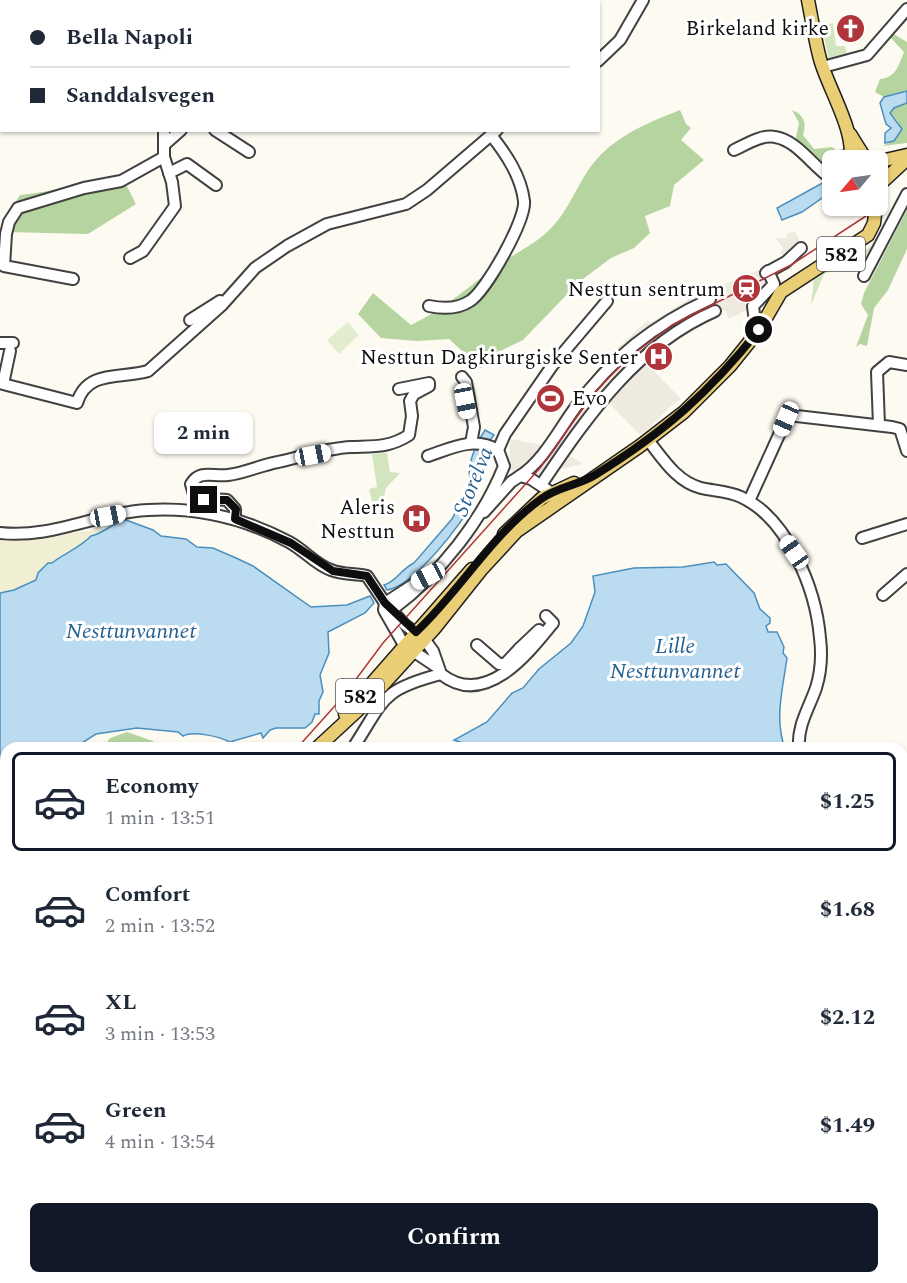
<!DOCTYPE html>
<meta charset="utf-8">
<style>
body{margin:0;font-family:Spectral,serif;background:#f2f2f3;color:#1f2937;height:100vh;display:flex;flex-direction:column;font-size:22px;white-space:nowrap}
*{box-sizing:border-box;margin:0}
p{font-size:20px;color:#747a83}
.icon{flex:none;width:33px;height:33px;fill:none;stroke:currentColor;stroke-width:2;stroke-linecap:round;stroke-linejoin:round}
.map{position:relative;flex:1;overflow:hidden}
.panel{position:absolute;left:0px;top:742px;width:908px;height:542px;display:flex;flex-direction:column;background:#fff;border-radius:18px 18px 0 0;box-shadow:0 2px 4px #0004}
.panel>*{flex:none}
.top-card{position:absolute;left:0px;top:0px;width:600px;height:132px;box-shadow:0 2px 4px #0004;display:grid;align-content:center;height:132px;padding:0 30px;background:#fff}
.needle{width:39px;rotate:241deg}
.fabs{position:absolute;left:822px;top:150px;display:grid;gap:12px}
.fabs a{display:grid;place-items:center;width:66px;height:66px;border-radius:9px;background:#fff;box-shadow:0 2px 4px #0004;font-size:30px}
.end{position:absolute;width:27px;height:27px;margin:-14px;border:8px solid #0e0e0e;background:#fff;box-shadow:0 0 0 3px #fff}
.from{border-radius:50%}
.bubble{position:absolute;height:42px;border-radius:9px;background:#fff;box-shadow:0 2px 4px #0004;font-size:20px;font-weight:700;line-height:42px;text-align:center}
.car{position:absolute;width:18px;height:36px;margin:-18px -9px;border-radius:8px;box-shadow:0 0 4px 2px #0007;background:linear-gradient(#fff 24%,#345 0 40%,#fff 0 76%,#345 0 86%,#fff 0)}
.top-card b{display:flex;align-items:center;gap:21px;height:57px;font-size:22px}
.top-card b+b{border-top:2px solid #e0e1e3}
.top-card i{width:15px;height:15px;background:#1f2937}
ul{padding:10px 0 0;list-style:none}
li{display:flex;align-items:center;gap:18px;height:99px;margin:0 12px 9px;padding:0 18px;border:3px solid transparent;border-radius:9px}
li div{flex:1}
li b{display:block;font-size:22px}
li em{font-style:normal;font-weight:700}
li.current{border-color:#111827}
li>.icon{width:54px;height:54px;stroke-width:1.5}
.button{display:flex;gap:12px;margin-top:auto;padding:12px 30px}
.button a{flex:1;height:69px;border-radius:9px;background:#111827;color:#fff;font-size:24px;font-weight:700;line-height:69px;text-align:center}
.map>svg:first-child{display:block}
.farmland{fill:#f1efd3}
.green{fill:#d2e5be}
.forest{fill:#b6d49f}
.pitch{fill:#e2edcf}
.plaza{fill:#eeeae0}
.water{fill:#bbdbf0;stroke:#4a8fbf;stroke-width:1.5}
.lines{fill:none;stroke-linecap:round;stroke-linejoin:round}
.minor-casing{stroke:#414141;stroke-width:14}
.major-casing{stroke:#1f1f1f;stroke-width:15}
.minor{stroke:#fff;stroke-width:10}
.major{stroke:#eace75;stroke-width:12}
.tram{stroke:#b0353a;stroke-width:1.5}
.route{stroke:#0e0e0e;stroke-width:8}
.labels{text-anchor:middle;stroke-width:6;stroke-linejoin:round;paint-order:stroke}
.shield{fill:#fff;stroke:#565656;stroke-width:1.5}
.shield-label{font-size:20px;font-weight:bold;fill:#0e0e0e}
.poi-label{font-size:21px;fill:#0e0e0e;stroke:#fff;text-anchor:end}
.water-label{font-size:22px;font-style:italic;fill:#256293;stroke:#fff}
</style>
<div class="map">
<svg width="907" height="1283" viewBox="0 0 907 1283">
<rect width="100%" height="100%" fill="#fdfbf1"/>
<polygon class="farmland" points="108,528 102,534 91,536 84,543 62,554 52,563 48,563 38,573 36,580 14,590 0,593 0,534 20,540"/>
<g class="green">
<polygon points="833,23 836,46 845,46 847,55 829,59 821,25"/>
<polygon points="875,243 863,270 845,267 824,274 811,305 814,278 863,252"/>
<polygon points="387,453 390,472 400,473 386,488 381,509 374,510 369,489 377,487 372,454"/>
</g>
<g class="forest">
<polygon points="103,0 276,0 100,1"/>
<path d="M892,33L907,42V91L884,97L875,92L880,79C896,78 899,64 904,52L889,36Z"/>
<polygon points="907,103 907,143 882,146 894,141 898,121 890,113 894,108"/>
<path d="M680,110L686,124L691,128L681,140L704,160L674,185L670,206L645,216L650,233L634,248L611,258L579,282L523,340L498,352L481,368L449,339L417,341L381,338L358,314L373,293L411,325C445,309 471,284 501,263C519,251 539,242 553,226C567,211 576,189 587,172C609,138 645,124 680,110Z"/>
<path d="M792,110C804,115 807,123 803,135L814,149L832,147L837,151L844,148L835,160H832V167L818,162L795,142L799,123Z"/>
<path d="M121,175L136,204L88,234L7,232L1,225L20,195C53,192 88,181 121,175Z"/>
<polygon points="907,210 907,249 888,290 874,308 867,346 860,344 856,347 868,315 861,304 864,293"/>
<polygon points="127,732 153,741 152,748 103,748 110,738"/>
</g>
<polygon class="pitch" points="348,322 359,335 339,354 327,340"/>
<polygon class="plaza" points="795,231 801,243 799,245 805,252 773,272 778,283 761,309 762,317 753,322 747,310 729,319 725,310 715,313 696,321 644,361 681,399 672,405 644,433 639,434 610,404 604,401 567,454 583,464 556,470 544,483 532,473 513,474 509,467 510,439 543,445 578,392 601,367 599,365 648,320 650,323 691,298 783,260 781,253 783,249 776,238 787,238 786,234"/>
<g class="water">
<polygon points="907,91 907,103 894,108 890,113 902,129 894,141 885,143 885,133 891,128 886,124 880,103 884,97"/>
<polygon points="828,180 832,183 832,191 802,212 782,220 777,208"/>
<path d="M485,430L494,435C481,448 480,483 473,501C463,524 412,587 387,590L384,585C397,581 401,569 414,563L452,519L471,483C465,467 476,444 485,430Z"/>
<path d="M126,520L153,530L161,536L186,539L197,547L213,548L236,558L253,566L311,607L347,605L370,596L374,603L365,613L328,632L329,653L320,675L323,692L319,701V714H315L312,722L305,728H276L270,730L263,738L261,733L230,742C220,737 193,730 183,736L178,732L137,728L96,734L74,748H6V1195H0V593L14,590L36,580L38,573L48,563H52C64,553 80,548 91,536C105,533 111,523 126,520Z"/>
<path d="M714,562L717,565L726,564L754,593L760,609L770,618V623L766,626L768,632H777L784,647L783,653L787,658C783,687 774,720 785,748H477L454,740L487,722L512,693L523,688L539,669L571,643L583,626L595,592L593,576L634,568L683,567Z"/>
</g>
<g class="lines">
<defs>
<g id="minor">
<polyline points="513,0 514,2"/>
<polyline points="305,2 307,0"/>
<polyline points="408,2 409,0"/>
<polyline points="421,2 421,0"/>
<polyline points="460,2 460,0"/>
<polyline points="598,61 620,40 643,0"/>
<polyline points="823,67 867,55 907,9"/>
<polyline points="215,130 249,152"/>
<polyline points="164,145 181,130"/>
<path d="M734,150C745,145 762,134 775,137C797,140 814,168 832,179"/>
<polyline points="169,173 187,164 216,185"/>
<polyline points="130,258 143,251 175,206 172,182 164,157 164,130"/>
<polyline points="766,273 786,262 801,248"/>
<polyline points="864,276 907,194"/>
<polyline points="73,279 4,266 6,234 9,222 18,208 84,188 121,181 164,157"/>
<path d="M429,306C443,309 458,309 470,301C486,291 526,220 524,201C521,176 506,154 491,135"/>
<polyline points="190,320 220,301"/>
<polyline points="755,323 753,306 774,284 768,271"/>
<polyline points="0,343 13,343"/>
<path d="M10,351L3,384L77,403C87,369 122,379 148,371L222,305L255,268L287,246L327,224L406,204L427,190L497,130"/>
<polyline points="462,377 466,382 474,427 471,443"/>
<polyline points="879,425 877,372 889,362 907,365"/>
<path d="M648,440C663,459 677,482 701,488C714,491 728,491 741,497C788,518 816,590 820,638C822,654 821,672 816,688C809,708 797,726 799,748"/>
<polyline points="498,450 505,434 552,366 607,301"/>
<path d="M520,476C544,460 558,431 575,408C612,358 653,325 710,299"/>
<path d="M543,482C589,414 637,345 715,311"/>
<polyline points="749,501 788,415 892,427 900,429 907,451"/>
<polyline points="484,512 511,482 520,476 531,479 558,497"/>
<path d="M235,519V509L227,500L195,498L191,484C200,469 213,477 228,475C245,473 261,465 278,462C301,457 327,448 351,447C373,446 389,448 409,435L412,416L410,401L414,394L429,386V383L399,389"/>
<path d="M0,533C52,539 96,513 148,510C198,507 246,519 289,542C304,550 316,565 331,570C343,575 355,573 367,576L385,603L404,624L425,640L433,651L441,674C485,709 528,654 553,623L546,616"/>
<polyline points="862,538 907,524"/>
<polyline points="883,595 907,574"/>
<polyline points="385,603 384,610 404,645 437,667"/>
<polyline points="385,603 422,579"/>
<path d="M393,609C440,574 482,521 504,466L498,450C473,436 452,448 428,456"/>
<polyline points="477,645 499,664 505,664 520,648 526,653"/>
<polyline points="520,648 539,630"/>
<path d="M353,748C385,699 380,690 441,674"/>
<polyline points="902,827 907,827"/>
<polyline points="0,1214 6,1213"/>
<polyline points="603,1278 609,1283"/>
<polyline points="242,1283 247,1278"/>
<polyline points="409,1283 409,1278"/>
<polyline points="469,1283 475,1278"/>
<polyline points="738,1283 738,1278"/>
</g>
<g id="major">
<path d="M808,0C812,20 815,40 820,59C828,88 856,132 850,160"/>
<polyline points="850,134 865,158"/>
<polyline points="870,159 885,160 907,155"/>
<polyline points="879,185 907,159"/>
<polyline points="504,534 542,498 574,483"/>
<polyline points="345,714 472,569"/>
<polyline points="318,747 371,698 434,629 481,570 517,531 640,446 684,412 730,366 759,330 781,292 868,235 874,223 876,206"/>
<polyline points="0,1276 6,1272"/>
</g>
</defs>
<use href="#minor" class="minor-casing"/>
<use href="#major" class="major-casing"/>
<use href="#minor" class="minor"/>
<use href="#major" class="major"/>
<g class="tram">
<polyline points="297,748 342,698 383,643 540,468 594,393 627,359 672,325 791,265 866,216"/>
<polyline points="0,1258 6,1253"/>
</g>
</g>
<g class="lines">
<path class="route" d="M204,500H227L236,509L235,519L291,543L333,571L367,576L385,603L416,632C460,591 491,535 541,499C557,487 579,485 595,475C664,432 708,394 759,330"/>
</g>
<defs>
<symbol id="church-disc" viewBox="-11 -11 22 22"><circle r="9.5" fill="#b0353a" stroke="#fff"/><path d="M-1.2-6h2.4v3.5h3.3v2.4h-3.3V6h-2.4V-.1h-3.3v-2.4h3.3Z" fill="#fff"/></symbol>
<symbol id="station-disc" viewBox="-11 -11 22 22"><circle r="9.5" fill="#b0353a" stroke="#fff"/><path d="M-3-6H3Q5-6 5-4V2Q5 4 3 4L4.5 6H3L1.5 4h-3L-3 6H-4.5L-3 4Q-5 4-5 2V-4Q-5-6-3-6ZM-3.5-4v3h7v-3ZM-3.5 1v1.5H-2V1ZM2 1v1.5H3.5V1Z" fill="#fff"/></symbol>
<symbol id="hospital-disc" viewBox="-11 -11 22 22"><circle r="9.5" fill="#b0353a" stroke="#fff"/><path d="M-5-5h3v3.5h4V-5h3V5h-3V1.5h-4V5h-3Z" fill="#fff"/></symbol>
<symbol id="stadium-disc" viewBox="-11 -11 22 22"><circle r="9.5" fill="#b0353a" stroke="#fff"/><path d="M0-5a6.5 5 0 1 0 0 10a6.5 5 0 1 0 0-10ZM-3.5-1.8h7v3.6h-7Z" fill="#fff"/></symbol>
</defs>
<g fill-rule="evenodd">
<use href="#church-disc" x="834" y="12" width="33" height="33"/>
<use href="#station-disc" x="730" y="272" width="33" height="33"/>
<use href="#hospital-disc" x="642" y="340" width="33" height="33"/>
<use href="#stadium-disc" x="534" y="382" width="33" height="33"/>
<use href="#hospital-disc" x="400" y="502" width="33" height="33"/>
</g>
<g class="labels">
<g class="shield">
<rect x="817" y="237" width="48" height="34" rx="4.5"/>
<rect x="336" y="679" width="48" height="34" rx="4.5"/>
</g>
<g class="shield-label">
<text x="841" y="261">582</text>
<text x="360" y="703">582</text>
</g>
<g class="poi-label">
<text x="829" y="35">Birkeland kirke</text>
<text x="725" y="296">Nesttun sentrum</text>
<text x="638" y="364">Nesttun Dagkirurgiske Senter</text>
<text x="572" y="405" text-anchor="start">Evo</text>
<text x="395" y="514">Aleris<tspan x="395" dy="24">Nesttun</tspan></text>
</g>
<g class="water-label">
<text transform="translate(472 481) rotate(-68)" y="8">Storelva</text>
<text x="131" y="638">Nesttunvannet</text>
<text x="675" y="653">Lille<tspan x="675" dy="25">Nesttunvannet</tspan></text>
</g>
</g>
</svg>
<div class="fabs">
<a><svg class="needle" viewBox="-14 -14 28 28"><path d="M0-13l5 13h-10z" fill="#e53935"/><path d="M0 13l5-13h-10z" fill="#747a83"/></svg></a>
</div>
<i class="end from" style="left:759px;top:330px"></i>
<i class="end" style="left:204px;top:500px"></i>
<div class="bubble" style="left:154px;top:412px;width:99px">2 min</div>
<i class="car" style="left:465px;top:401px;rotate:169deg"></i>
<i class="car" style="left:786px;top:419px;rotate:204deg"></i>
<i class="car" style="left:313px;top:455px;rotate:79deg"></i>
<i class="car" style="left:108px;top:516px;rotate:79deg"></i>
<i class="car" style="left:794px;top:552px;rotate:325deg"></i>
<i class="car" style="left:428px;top:576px;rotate:242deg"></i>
<div class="top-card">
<b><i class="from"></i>Bella Napoli</b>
<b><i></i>Sanddalsvegen</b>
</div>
<section class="panel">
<ul>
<li class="current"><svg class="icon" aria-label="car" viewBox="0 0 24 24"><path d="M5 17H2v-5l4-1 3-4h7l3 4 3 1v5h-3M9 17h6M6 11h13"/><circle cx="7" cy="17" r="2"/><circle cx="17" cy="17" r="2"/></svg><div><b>Economy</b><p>1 min · 13:51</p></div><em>$1.25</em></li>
<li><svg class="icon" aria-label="car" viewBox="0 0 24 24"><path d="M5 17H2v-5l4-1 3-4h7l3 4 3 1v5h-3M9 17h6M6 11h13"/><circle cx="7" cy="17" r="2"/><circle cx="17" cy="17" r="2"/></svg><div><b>Comfort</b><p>2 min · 13:52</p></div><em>$1.68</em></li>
<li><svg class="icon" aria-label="car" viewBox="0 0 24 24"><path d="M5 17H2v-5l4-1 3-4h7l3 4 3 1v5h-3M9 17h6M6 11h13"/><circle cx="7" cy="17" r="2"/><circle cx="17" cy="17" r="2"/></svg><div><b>XL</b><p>3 min · 13:53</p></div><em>$2.12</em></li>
<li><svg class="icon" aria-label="car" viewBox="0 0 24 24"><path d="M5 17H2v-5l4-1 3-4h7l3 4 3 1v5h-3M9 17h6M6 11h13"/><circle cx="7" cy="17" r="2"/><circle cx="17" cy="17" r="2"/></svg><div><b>Green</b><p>4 min · 13:54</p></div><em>$1.49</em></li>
</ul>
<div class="button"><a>Confirm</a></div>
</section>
</div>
